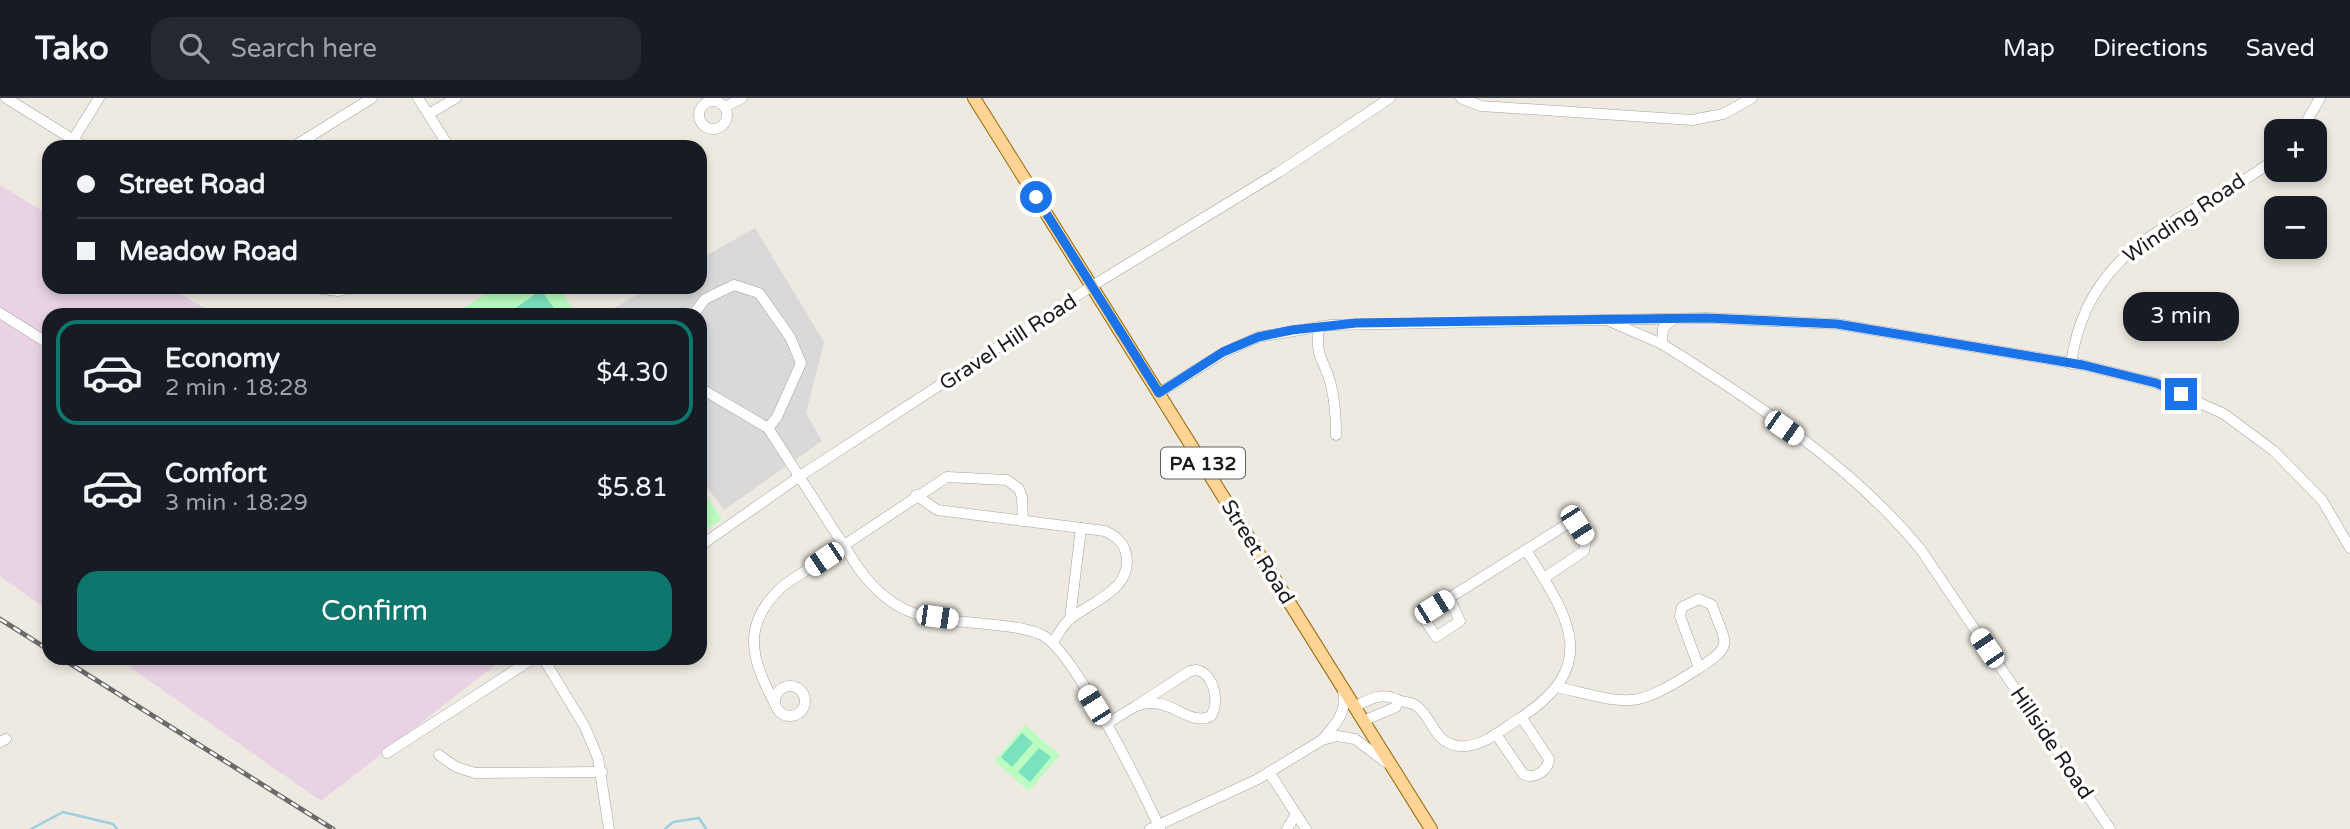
<!DOCTYPE html>
<meta charset="utf-8">
<style>
body{margin:0;font-family:"Varela Round",sans-serif;background:#242831;color:#f1f3f6;height:100vh;display:flex;flex-direction:column;font-size:26px;white-space:nowrap}
*{box-sizing:border-box;margin:0}
p{font-size:23px;color:#9ea1a6}
.icon{flex:none;width:38px;height:38px;fill:none;stroke:currentColor;stroke-width:2;stroke-linecap:round;stroke-linejoin:round}
.map{position:relative;flex:1;overflow:hidden}
.panel{position:absolute;left:42px;top:210px;width:665px;height:357px;display:flex;flex-direction:column;background:#171b24;border-radius:21px;box-shadow:0 4px 10px #0003}
.panel>*{flex:none}
.hud{position:absolute;left:42px;top:42px;width:665px;height:154px;border-radius:21px;box-shadow:0 4px 10px #0003;display:grid;align-content:center;height:154px;padding:0 35px;background:#171b24}
.tools{position:absolute;left:2264px;top:21px;display:grid;gap:14px}
.tools a{display:grid;place-items:center;width:63px;height:63px;border-radius:14px;background:#171b24;box-shadow:0 4px 10px #0003;font-size:35px}
.end{position:absolute;width:32px;height:32px;margin:-16px;border:9px solid #1a73e8;background:#fff;box-shadow:0 0 0 4px #fff}
.from{border-radius:50%}
.bubble{position:absolute;height:49px;border-radius:21px;background:#171b24;box-shadow:0 4px 10px #0003;font-size:23px;font-weight:600;line-height:49px;text-align:center}
.car{position:absolute;width:21px;height:42px;margin:-21px -10px;border-radius:9px;box-shadow:0 0 5px 2px #0007;background:linear-gradient(#fff 24%,#345 0 40%,#fff 0 76%,#345 0 86%,#fff 0)}
.hud b{display:flex;align-items:center;gap:24px;height:66px;font-size:26px}
.hud b+b{border-top:2px solid #363941}
.hud i{width:18px;height:18px;background:#f1f3f6}
ul{padding:12px 0 0;list-style:none}
li{display:flex;align-items:center;gap:21px;height:105px;margin:0 14px 10px;padding:0 21px;border:4px solid transparent;border-radius:21px}
li div{flex:1}
li b{display:block;font-size:26px}
li em{font-style:normal;font-weight:600}
li.on{border-color:#0f766e}
li>.icon{width:63px;height:63px;stroke-width:1.5}
.cta{display:flex;gap:14px;margin-top:auto;padding:14px 35px}
.cta a{flex:1;height:80px;border-radius:21px;background:#0f766e;color:#fff;font-size:28px;font-weight:600;line-height:80px;text-align:center}
header{display:flex;align-items:center;gap:42px;box-sizing:border-box;height:98px;padding:0 35px;background:#171b24;border-bottom:2px solid #363941}
header strong{font-size:33px}
nav{display:flex;gap:38px;margin-inline-start:auto;font-size:24px}
.search{width:490px;height:63px;background:#242831;display:flex;align-items:center;gap:18px;box-sizing:border-box;padding:0 24px;border-radius:21px;color:#9ea1a6;font-size:26px}
.map>svg:first-child{display:block}
.residential{fill:#dad9d9}
.industrial{fill:#e8d2e3}
.park{fill:#bafcc1}
.pitch{fill:#7ae2bd}
.lines{fill:none;stroke-linecap:round;stroke-linejoin:round}
.stream{stroke:#9ecedf;stroke-width:2.5}
.minor-casing{stroke:#a3a3a3;stroke-width:11}
.major-casing{stroke:#946700;stroke-width:14}
.minor{stroke:#fff;stroke-width:10}
.major{stroke:#ffd495;stroke-width:12}
.rail-casing{stroke:#6a6a6a;stroke-width:5}
.rail{stroke:#fff;stroke-width:2.5;stroke-dasharray:8;stroke-linecap:butt}
.route{stroke:#1a73e8;stroke-width:9}
.labels{text-anchor:middle;stroke-width:7;stroke-linejoin:round;paint-order:stroke}
.shield{fill:#fff;stroke:#606060;stroke-width:2}
.shield-label{font-size:19px;font-weight:bold;fill:#1c1c1c}
.street-label{font-size:21px;fill:#1c1c1c;stroke:#fff}
</style>
<header>
<strong>Tako</strong>
<div class="search"><svg class="icon" aria-label="search" viewBox="0 0 24 24"><circle cx="10" cy="10" r="6"/><path d="M15 15l6 6"/></svg>Search here</div>
<nav><a>Map</a><a>Directions</a><a>Saved</a></nav>
</header>
<div class="map">
<svg width="2350" height="731" viewBox="0 0 2350 731">
<rect width="100%" height="100%" fill="#eeeae1"/>
<polygon class="residential" points="755,130 824,244 806,315 822,343 724,412 700,379 700,217 602,217 651,189 700,189 700,161"/>
<g class="industrial">
<polygon points="0,87 49,117 49,189 169,189 216,217 49,217 49,513 0,478"/>
<polygon points="117,560 504,560 321,703"/>
</g>
<g class="park">
<polygon points="497,189 558,189 578,217 452,217"/>
<polygon points="700,389 722,421 700,435"/>
<polygon points="1025,627 1060,657 1029,693 994,663"/>
</g>
<g class="pitch">
<polygon points="541,192 559,217 506,217"/>
<polygon points="1022,635 1033,645 1012,669 1001,659"/>
<polygon points="1039,650 1051,659 1030,684 1018,674"/>
</g>
<g class="lines">
<g class="stream">
<polyline points="31,731 63,714 113,726 117,731"/>
<polyline points="665,731 673,724 699,720 706,731"/>
</g>
<defs>
<g id="minor">
<polyline points="6,0 85,49"/>
<polyline points="418,0 449,49"/>
<polyline points="1461,0 1481,8 1692,22 1723,16 1752,0"/>
<circle cx="713" cy="17" r="14"/>
<polyline points="725,9 742,0"/>
<polyline points="429,16 456,0"/>
<polyline points="2301,33 2320,0"/>
<polyline points="73,42 99,0"/>
<polyline points="293,49 372,0"/>
<polyline points="307,189 338,193 356,189"/>
<polyline points="0,215 49,246"/>
<polyline points="693,217 705,201 734,187 759,195 790,239 801,265 777,319 768,330"/>
<polyline points="1609,223 1662,246 1663,230 1672,222"/>
<path d="M1319,229C1315,264 1324,258 1331,287C1335,304 1336,320 1336,337"/>
<path d="M1662,246C1752,302 1854,369 1921,452L2110,731"/>
<path d="M2071,266C2088,141 2189,125 2277,60"/>
<path d="M700,290L768,330L859,471C899,525 933,520 995,527C1011,529 1027,530 1042,537C1073,552 1144,694 1160,731"/>
<polyline points="1159,295 1223,255 1258,239 1331,227 1707,220 1837,226 2083,267 2156,285 2224,316 2274,353 2322,402 2350,450"/>
<path d="M916,397L937,412L1105,433C1115,438 1124,444 1126,456C1134,492 1089,504 1069,522C1062,528 1058,537 1053,544"/>
<polyline points="700,448 800,378 1092,188 1279,74 1390,0"/>
<polyline points="1449,500 1569,425 1577,427 1586,442 1584,453 1544,480"/>
<polygon points="1449,500 1460,523 1436,539 1423,519"/>
<path d="M1699,501L1712,507C1725,546 1736,546 1699,570L1680,518L1682,509Z"/>
<polyline points="1070,521 1081,430"/>
<polyline points="543,560 585,629 598,660 609,731"/>
<path d="M1197,572C1214,576 1220,604 1211,618C1188,630 1170,595 1136,608L1190,573Z"/>
<circle cx="790" cy="603" r="15"/>
<path d="M1557,589C1632,606 1632,613 1699,570"/>
<path d="M775,606C751,561 740,526 784,487L947,379L1007,382L1019,391L1022,399L1023,423"/>
<path d="M1354,609C1372,600 1381,594 1398,602C1405,605 1411,603 1418,609C1434,623 1434,645 1459,648C1481,650 1500,633 1517,622C1603,568 1569,520 1526,452"/>
<polyline points="1363,623 1396,609 1398,602"/>
<polyline points="1106,626 1136,608"/>
<path d="M1496,636L1523,676C1534,682 1548,673 1549,661L1522,620"/>
<path d="M1322,642C1333,629 1349,613 1343,594"/>
<polyline points="0,644 6,641"/>
<polyline points="387,655 534,560"/>
<polyline points="439,657 456,669 475,675 602,674"/>
<polyline points="1269,674 1296,716"/>
<polyline points="1150,731 1258,681 1322,642 1337,638 1355,641 1387,665"/>
<polyline points="1287,731 1296,716 1306,731"/>
</g>
<polyline id="major" points="974,0 1431,731"/>
</defs>
<use href="#minor" class="minor-casing"/>
<use href="#major" class="major-casing"/>
<use href="#minor" class="minor"/>
<use href="#major" class="major"/>
<defs>
<g id="rail">
<polyline points="0,521 49,552"/>
<polyline points="61,560 333,731"/>
</g>
</defs>
<use href="#rail" class="rail-casing"/>
<use href="#rail" class="rail"/>
</g>
<g class="lines">
<polyline class="route" points="1036,99 1159,295 1223,254 1258,239 1292,232 1356,225 1707,220 1837,226 2083,267 2156,285 2181,296"/>
</g>
<g class="labels">
<rect class="shield" x="1161" y="349.5" width="84" height="31" rx="5"/>
<g class="shield-label">
<text x="1203" y="372">PA 132</text>
</g>
<g class="street-label">
<text transform="translate(2184 120) rotate(-34)" y="7">Winding Road</text>
<text transform="translate(1008 244) rotate(-33)" y="7">Gravel Hill Road</text>
<text transform="translate(1258 454) rotate(58)" y="7">Street Road</text>
<text transform="translate(2052 645) rotate(56)" y="7">Hillside Road</text>
</g>
</g>
</svg>
<div class="tools">
<a>+</a>
<a>−</a>
</div>
<i class="end from" style="left:1036px;top:99px"></i>
<i class="end" style="left:2181px;top:296px"></i>
<div class="bubble" style="left:2123px;top:194px;width:116px">3 min</div>
<i class="car" style="left:1784px;top:330px;rotate:125deg"></i>
<i class="car" style="left:1577px;top:427px;rotate:147deg"></i>
<i class="car" style="left:824px;top:461px;rotate:236deg"></i>
<i class="car" style="left:1434px;top:509px;rotate:58deg"></i>
<i class="car" style="left:937px;top:519px;rotate:98deg"></i>
<i class="car" style="left:1987px;top:550px;rotate:326deg"></i>
<i class="car" style="left:1094px;top:607px;rotate:328deg"></i>
<div class="hud">
<b><i class="from"></i>Street Road</b>
<b><i></i>Meadow Road</b>
</div>
<section class="panel">
<ul>
<li class="on"><svg class="icon" aria-label="car" viewBox="0 0 24 24"><path d="M5 17H2v-5l4-1 3-4h7l3 4 3 1v5h-3M9 17h6M6 11h13"/><circle cx="7" cy="17" r="2"/><circle cx="17" cy="17" r="2"/></svg><div><b>Economy</b><p>2 min · 18:28</p></div><em>$4.30</em></li>
<li><svg class="icon" aria-label="car" viewBox="0 0 24 24"><path d="M5 17H2v-5l4-1 3-4h7l3 4 3 1v5h-3M9 17h6M6 11h13"/><circle cx="7" cy="17" r="2"/><circle cx="17" cy="17" r="2"/></svg><div><b>Comfort</b><p>3 min · 18:29</p></div><em>$5.81</em></li>
</ul>
<div class="cta"><a>Confirm</a></div>
</section>
</div>
